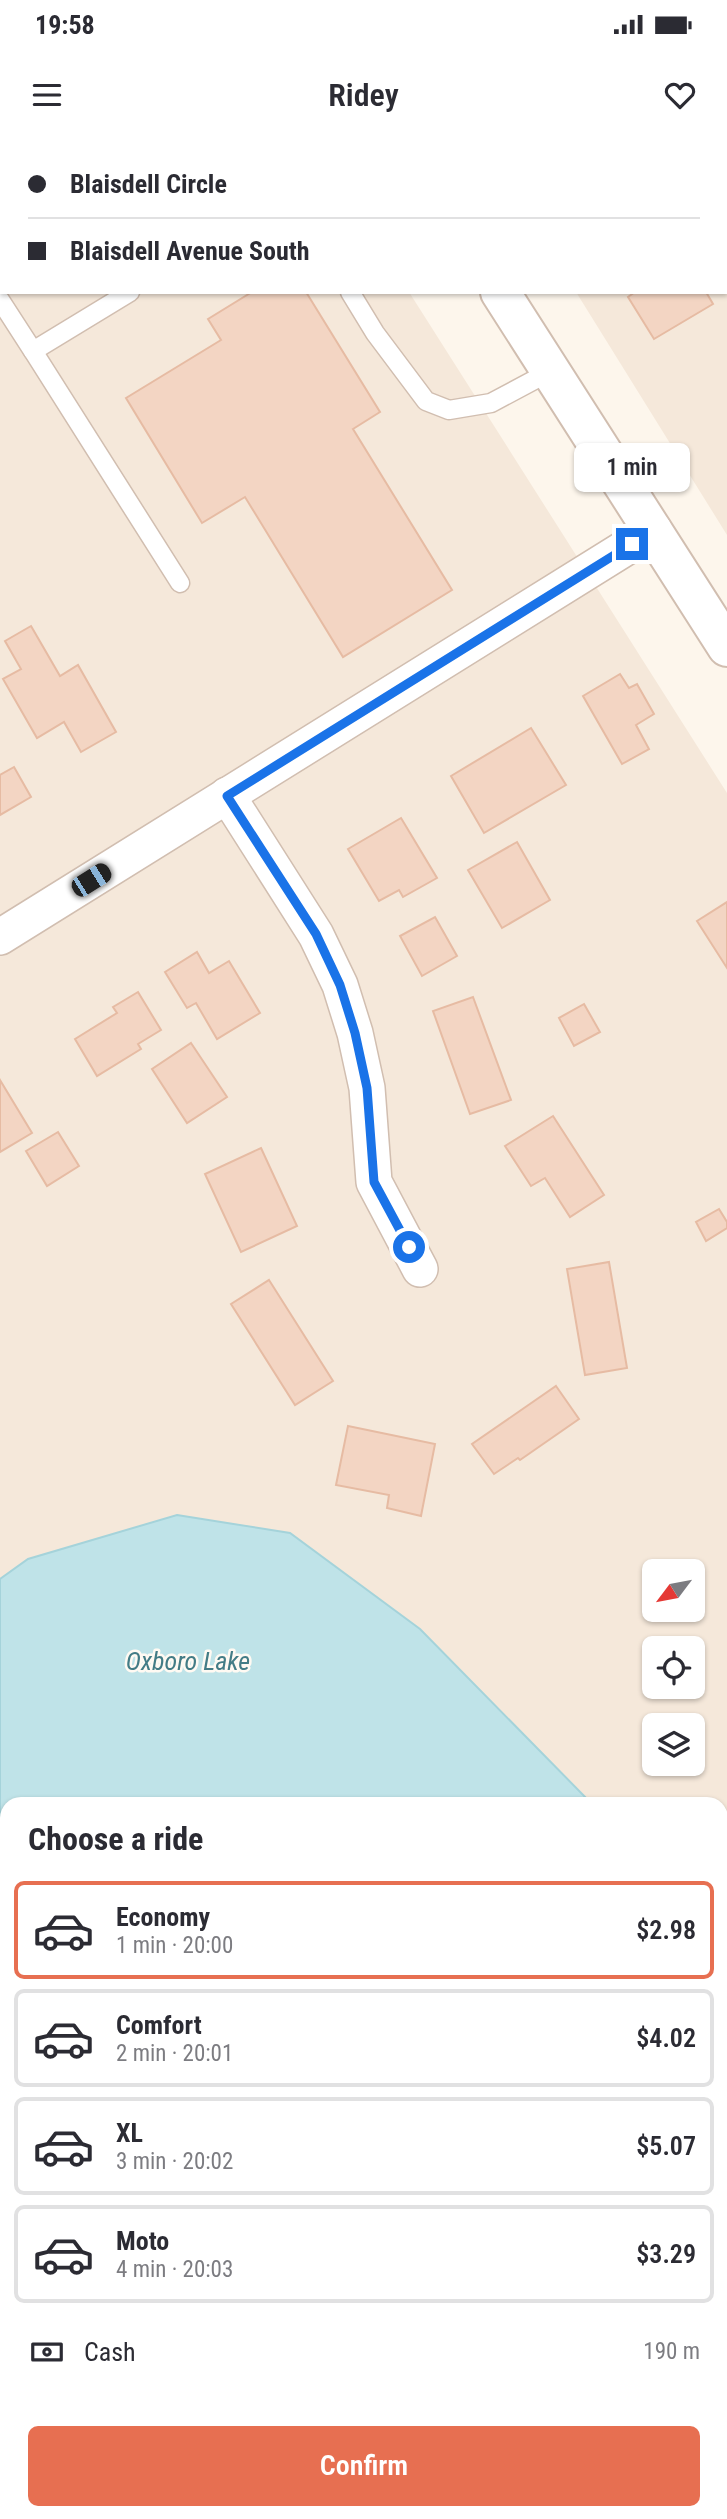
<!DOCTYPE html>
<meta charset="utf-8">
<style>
body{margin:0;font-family:"Roboto Condensed",sans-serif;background:#f7f7f7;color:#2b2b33;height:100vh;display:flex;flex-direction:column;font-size:26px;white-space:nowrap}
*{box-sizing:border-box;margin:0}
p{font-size:23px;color:#7c7c81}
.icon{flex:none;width:38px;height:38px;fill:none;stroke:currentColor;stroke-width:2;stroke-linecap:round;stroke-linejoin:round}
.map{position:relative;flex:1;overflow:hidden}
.drawer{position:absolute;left:0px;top:1657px;width:728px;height:723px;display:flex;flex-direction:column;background:#fff;border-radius:21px 21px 0 0;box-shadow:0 2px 5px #0004}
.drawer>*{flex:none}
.banner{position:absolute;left:0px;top:0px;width:728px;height:154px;box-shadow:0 2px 5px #0004;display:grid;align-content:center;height:154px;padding:0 28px;background:#fff}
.needle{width:46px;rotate:238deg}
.controls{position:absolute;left:642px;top:1419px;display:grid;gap:14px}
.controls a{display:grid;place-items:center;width:63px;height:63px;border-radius:10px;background:#fff;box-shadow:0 2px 5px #0004;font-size:35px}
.end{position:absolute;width:32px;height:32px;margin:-16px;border:9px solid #1a73e8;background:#fff;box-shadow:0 0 0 4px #fff}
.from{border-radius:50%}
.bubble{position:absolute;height:49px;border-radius:10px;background:#fff;box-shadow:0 2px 5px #0004;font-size:23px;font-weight:600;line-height:49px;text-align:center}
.car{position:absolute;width:21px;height:42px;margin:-21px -10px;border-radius:9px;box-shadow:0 0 5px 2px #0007;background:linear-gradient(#222 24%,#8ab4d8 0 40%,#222 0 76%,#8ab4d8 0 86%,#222 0)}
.banner b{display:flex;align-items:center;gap:24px;height:66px;font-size:26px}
.banner b+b{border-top:2px solid #e1e1e2}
.banner i{width:18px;height:18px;background:#2b2b33}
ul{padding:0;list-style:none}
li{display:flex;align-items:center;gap:21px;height:98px;margin:0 14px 10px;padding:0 14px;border:4px solid #e1e1e2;border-radius:10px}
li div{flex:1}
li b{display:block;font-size:26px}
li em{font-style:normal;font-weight:600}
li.selected{border-color:#e76f51}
li>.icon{width:63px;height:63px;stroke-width:1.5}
h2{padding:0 28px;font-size:32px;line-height:84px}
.pay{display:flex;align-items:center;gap:18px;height:77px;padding:0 28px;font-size:26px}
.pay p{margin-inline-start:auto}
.primary-button{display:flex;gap:14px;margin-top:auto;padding:14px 28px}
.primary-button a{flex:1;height:80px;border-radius:10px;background:#e76f51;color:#fff;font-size:28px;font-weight:600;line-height:80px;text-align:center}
.status{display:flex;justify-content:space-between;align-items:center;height:49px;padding:0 35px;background:#fff;direction:ltr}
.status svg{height:19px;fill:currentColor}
header{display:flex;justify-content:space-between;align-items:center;height:91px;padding:0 28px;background:#fff;font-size:32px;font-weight:600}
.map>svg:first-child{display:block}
.residential{fill:#f5e8da;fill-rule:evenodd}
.water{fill:#bfe3e8;stroke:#a5d3da;stroke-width:2}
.building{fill:#f3d5c3;stroke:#e6bba3;stroke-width:2}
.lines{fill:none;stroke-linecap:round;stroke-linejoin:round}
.service-casing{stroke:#d1beb0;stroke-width:21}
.minor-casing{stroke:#d1beb0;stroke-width:38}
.tertiary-casing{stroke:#d1beb0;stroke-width:42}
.secondary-casing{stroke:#d6c0b0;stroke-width:42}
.service{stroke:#fff;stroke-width:18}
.minor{stroke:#fff;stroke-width:35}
.tertiary{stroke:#fff;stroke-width:38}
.secondary{stroke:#fff;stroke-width:38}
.route{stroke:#1a73e8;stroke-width:9}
.labels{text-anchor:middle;stroke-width:5;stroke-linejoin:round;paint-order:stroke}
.water-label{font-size:26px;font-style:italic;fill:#437c86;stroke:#fffaf3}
</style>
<div class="status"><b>19:58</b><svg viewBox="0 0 49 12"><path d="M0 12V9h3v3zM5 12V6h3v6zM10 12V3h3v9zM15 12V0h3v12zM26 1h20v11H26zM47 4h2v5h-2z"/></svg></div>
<header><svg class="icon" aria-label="menu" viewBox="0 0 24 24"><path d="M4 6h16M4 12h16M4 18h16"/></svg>Ridey<svg class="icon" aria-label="heart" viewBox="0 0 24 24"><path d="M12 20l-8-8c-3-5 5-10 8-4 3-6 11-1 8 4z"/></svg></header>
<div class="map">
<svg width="727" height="2379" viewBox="0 0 727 2379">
<rect width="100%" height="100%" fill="#fdf6ec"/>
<g class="residential">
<path d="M0,0H313L314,2H2V152H409L727,653V2379H0ZM654,1432H693V1470H654ZM654,1508H693V1547H654ZM654,1586H693V1624H654ZM7,1664H721V2373H7Z"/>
<polygon points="480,0 727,0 727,395 576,152 726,152 726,2"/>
</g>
<polygon class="water" points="177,1375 290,1393 420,1489 592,1664 7,1664 7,2373 721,2373 721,1847 727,1857 727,2379 0,2379 0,1439 28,1419"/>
<g class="building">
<polygon points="252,152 306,152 380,272 353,289 452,450 343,517 245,357 202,383 126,258 221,200 208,179"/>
<polygon points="635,152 706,152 713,164 654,199 628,157"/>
<polygon points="31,486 60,536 78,525 116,592 81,612 64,582 37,598 3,539 21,529 5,501"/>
<polygon points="620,534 629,548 637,544 654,574 636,585 649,609 622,624 583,556"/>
<polygon points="531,588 566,645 484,693 451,636"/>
<polygon points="14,627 31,657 0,675 0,635"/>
<polygon points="401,678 437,738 403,757 399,750 379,761 348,709"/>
<polygon points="517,702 550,760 502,788 468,730"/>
<polygon points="727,762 727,828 697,781"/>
<polygon points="435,777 457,816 422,836 400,796"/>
<polygon points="197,812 209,833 229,821 260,873 217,899 196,863 187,868 165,832"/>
<polygon points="138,852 161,890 138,904 141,909 97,936 75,899 117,873 113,867"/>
<polygon points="473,857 511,960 470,974 433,871"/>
<polygon points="584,864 600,892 574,906 559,878"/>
<polygon points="191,903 227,957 187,983 152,929"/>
<polygon points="0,940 32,993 0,1012"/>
<polygon points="553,976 604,1055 570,1077 545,1038 531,1046 505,1006"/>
<polygon points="58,992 79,1026 47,1046 26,1011"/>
<polygon points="261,1008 297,1086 241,1112 205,1034"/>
<polygon points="719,1069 727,1082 727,1088 706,1101 696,1082"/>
<polygon points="609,1122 627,1228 585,1235 567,1129"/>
<polygon points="269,1140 333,1241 295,1265 231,1164"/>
<polygon points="556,1246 579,1279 520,1320 518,1318 494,1334 472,1304"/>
<polygon points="348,1286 435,1304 421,1376 387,1368 389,1355 336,1345"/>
</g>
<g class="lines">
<defs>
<g id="service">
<polyline points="350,152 375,193 426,261 449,270 491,263 551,231"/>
<polyline points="0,160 33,211 130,152"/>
<polyline points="33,211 180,443"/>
</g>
<g id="minor">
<polyline points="227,655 316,795 340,845 355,893 367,948 374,1042 420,1129"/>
<polyline points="0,797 654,390"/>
</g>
<g id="tertiary">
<polyline points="364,0 366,2"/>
<polyline points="402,0 403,2"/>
<polyline points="500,152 727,507"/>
</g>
<g id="secondary">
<polyline points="52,2 55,0"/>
<polyline points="0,34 2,33"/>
</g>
</defs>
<use href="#service" class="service-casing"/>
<use href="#minor" class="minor-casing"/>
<use href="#tertiary" class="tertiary-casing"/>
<use href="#secondary" class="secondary-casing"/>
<use href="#service" class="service"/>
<use href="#minor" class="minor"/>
<use href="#tertiary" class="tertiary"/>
<use href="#secondary" class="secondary"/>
</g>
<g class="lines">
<polyline class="route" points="409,1107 374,1042 367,948 355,893 340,845 316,794 227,656 632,404"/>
</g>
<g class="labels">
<g class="water-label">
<text x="188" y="1530">Oxboro Lake</text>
</g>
</g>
</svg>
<div class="controls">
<a><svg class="needle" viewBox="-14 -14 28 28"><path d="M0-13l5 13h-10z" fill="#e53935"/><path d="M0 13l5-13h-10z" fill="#7c7c81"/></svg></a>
<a><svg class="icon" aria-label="locate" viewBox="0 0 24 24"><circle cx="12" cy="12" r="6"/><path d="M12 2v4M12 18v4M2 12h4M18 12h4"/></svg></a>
<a><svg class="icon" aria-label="layers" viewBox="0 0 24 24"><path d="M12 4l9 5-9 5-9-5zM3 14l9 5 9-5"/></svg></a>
</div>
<i class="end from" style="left:409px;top:1107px"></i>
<i class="end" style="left:632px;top:404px"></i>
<div class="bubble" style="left:574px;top:303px;width:116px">1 min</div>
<i class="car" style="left:91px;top:740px;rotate:58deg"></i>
<div class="banner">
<b><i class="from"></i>Blaisdell Circle</b>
<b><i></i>Blaisdell Avenue South</b>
</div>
<section class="drawer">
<h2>Choose a ride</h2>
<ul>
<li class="selected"><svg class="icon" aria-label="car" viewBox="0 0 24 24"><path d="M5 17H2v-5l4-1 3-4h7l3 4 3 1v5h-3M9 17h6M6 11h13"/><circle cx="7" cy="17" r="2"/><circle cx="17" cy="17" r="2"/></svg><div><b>Economy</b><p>1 min · 20:00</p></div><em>$2.98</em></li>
<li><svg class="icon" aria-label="car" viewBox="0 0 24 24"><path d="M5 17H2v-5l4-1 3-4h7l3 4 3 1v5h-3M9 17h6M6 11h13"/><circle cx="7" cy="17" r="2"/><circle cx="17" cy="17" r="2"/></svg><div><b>Comfort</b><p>2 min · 20:01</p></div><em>$4.02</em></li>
<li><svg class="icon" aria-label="car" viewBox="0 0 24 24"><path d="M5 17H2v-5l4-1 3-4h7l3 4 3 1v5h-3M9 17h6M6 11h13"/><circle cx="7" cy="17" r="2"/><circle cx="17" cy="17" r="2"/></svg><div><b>XL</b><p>3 min · 20:02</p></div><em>$5.07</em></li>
<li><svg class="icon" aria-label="car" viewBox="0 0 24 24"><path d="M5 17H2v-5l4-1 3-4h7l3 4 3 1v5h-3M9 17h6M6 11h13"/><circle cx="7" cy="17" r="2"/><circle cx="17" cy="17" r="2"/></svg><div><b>Moto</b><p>4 min · 20:03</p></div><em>$3.29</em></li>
</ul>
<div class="pay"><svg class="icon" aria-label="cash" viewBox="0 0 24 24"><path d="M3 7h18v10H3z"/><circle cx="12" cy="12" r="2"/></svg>Cash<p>190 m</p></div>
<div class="primary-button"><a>Confirm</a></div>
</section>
</div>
